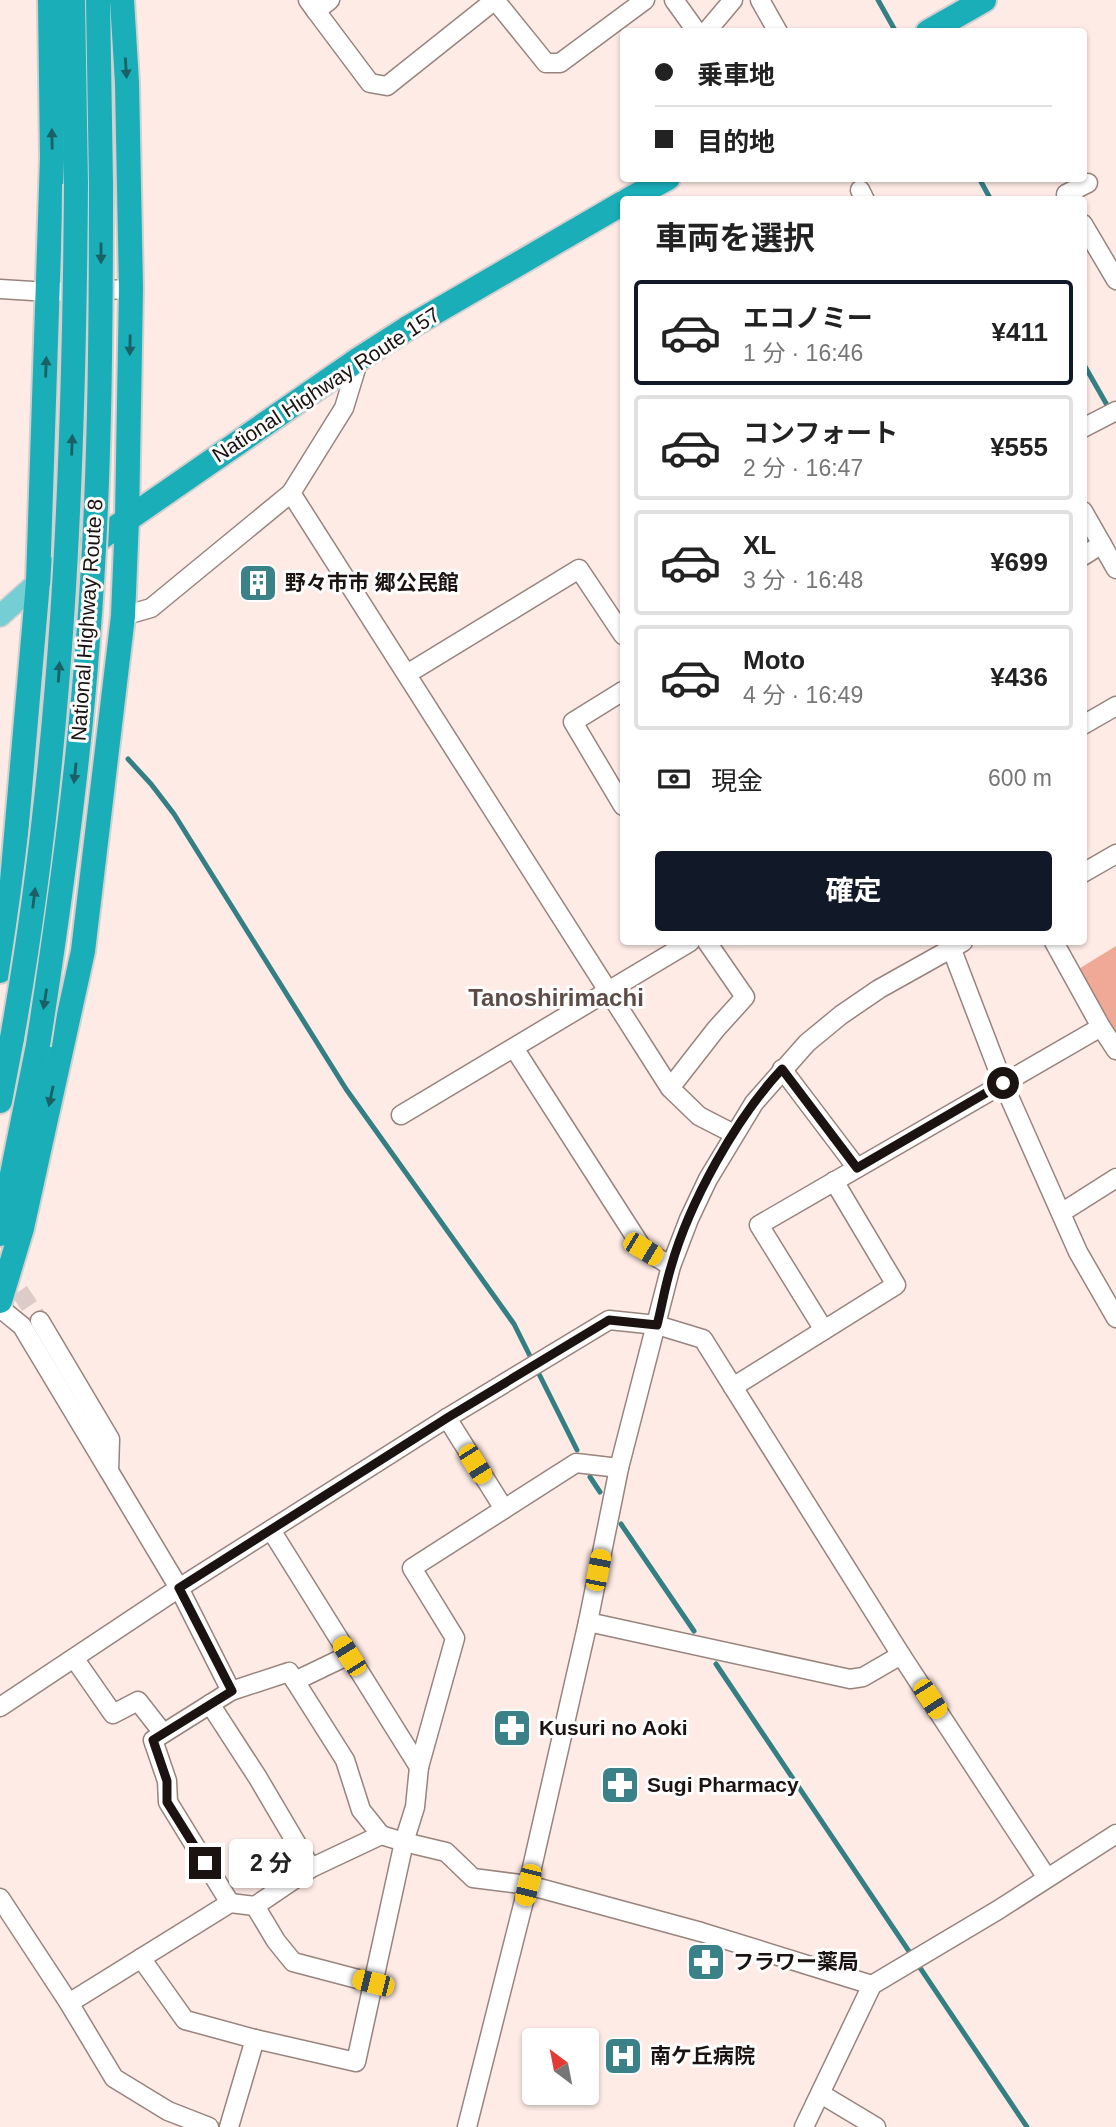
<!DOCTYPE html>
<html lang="ja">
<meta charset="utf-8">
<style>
body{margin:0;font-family:Helvetica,"Noto Sans JP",sans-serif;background:#f6f6f6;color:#222;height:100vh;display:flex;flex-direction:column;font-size:26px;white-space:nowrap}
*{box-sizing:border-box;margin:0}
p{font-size:23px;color:#767676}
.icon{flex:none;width:38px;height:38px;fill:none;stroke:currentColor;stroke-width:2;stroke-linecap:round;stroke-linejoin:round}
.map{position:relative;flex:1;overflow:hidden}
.drawer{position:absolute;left:620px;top:196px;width:467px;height:749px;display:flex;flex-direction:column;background:#fff;border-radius:7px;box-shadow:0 2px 5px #0004}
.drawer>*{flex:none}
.guide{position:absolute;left:620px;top:28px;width:467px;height:154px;border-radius:7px;box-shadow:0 2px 5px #0004;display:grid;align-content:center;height:154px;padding:0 35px;background:#fff}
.needle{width:46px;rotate:328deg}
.controls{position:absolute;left:522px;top:2028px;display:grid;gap:14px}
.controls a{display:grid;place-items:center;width:77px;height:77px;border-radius:7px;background:#fff;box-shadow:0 2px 5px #0004;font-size:35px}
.end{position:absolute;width:32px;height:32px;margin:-16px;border:9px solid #1b1311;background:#fff;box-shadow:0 0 0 4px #fff}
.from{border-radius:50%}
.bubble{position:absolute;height:49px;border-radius:7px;background:#fff;box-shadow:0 2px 5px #0004;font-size:23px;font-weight:700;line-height:49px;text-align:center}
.car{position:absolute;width:21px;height:42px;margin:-21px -10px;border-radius:9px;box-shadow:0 0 5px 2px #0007;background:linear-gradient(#f5c518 24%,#345 0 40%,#f5c518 0 76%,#345 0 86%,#f5c518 0)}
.guide b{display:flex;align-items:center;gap:24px;height:66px;font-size:26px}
.guide b+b{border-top:2px solid #e0e0e0}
.guide i{width:18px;height:18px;background:#222}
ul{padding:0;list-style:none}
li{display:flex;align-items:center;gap:21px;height:105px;margin:0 14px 10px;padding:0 21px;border:4px solid #e0e0e0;border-radius:7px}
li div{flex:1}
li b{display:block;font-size:26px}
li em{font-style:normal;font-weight:700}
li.selected{border-color:#111827}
li>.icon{width:63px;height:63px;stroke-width:1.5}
h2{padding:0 35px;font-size:32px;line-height:84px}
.pay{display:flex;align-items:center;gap:18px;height:77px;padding:0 35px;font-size:26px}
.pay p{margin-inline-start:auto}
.button{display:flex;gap:14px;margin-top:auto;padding:14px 35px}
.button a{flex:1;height:80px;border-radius:7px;background:#111827;color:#fff;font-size:28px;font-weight:700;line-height:80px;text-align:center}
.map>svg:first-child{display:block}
.green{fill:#f0a997}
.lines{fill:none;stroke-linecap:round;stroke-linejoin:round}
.stream{stroke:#337f84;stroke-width:5}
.minor-tunnel{stroke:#dccbc6;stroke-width:18;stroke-dasharray:18 9;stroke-linecap:butt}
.minor-casing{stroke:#98837d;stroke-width:21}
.major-casing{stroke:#d1d0cf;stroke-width:24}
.highway-casing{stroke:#d1d0cf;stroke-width:28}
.minor{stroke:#fff;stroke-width:18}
.major{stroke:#75ced4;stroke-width:21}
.highway{stroke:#19aeb8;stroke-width:24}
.highway-bridge-casing{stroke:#d1d0cf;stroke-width:28;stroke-linecap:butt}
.highway-bridge{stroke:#19aeb8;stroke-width:24}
.oneway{fill:#1a6064}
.route{stroke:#1b1311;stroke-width:9}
.labels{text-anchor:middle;stroke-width:6;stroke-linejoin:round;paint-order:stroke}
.street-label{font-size:21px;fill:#1b1311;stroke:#fdfdfd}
.poi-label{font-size:21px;font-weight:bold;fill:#1b1311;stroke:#fdfdfd;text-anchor:start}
.quarter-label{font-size:24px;font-weight:bold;fill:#5e4b46;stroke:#fdfdfd}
</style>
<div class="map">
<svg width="1116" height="2127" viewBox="0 0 1116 2127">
<rect width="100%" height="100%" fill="#feebe6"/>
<polygon class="green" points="1116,946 1116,1035 1077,970"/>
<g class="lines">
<g class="stream">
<polyline points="878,0 896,32"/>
<polyline points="979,178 991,200"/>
<polyline points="1083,363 1111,412"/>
<polyline points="128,759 151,784 174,814 346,1089 514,1324 577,1450"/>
<polyline points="590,1477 600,1492"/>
<polyline points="621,1524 694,1631"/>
<polyline points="716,1664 1027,2127"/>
</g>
<polyline class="minor-tunnel" points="4,1269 40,1321"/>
<defs>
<g id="minor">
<polyline points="308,0 316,11 330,0"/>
<polyline points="495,0 546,63 560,63 645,0"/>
<polyline points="674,0 697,32"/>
<polyline points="760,0 778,32"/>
<polyline points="316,11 370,83 387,86 495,0"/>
<polyline points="706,32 733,0"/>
<polyline points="860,190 865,200"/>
<polyline points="1069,200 1066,194 1088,183"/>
<polyline points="1083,224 1116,280"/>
<polyline points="0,289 49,292 131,289"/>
<polyline points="359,359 344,408 291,493 670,1088 699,1116 734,1134"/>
<polyline points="1083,428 1116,411"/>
<polyline points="1083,511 1116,569"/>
<polyline points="1083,556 1102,544"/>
<polyline points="123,616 151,608 291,493"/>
<polyline points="407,674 579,569 623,635"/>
<polyline points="623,691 573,722 623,806"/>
<polyline points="1083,725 1116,706"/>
<polyline points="1083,873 1116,854"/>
<polyline points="949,942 1003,1083 1078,1252 1116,1318"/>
<polyline points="1101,1027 1116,1050"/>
<polyline points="514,1048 643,1249 671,1266"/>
<polyline points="782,1069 857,1168"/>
<polyline points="670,1088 716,1029 745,997 707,942"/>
<polyline points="401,1115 690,942"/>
<polyline points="1061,1213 1116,1178"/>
<polyline points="0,1308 22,1326 109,1471"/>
<polyline points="40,1321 110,1439 109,1471 179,1588 231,1691"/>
<polyline points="824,1330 759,1225 1101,1027 1054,942"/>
<polyline points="733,1387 896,1285 834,1181"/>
<polyline points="447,1418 504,1509"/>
<polyline points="588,1622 850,1679 863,1677 901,1655"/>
<polyline points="74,1658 113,1714 138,1701 163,1733"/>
<polyline points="295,1681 345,1760 361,1810 381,1835"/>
<polyline points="210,1704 258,1778 311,1868"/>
<polyline points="0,1707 179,1588 447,1418 609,1320 657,1325 703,1339 901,1655 1047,1878"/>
<polyline points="419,1767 455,1638 412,1568 576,1463 619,1468"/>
<polyline points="0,1898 69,2003 114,2078 168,2111 209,2127"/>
<polyline points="230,1903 168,1802 167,1781 153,1740 231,1691 289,1672 295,1681 349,1655"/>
<polyline points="255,1906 311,1868 381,1835 404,1842 415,1807 419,1767 271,1530"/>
<polyline points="141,1958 185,2020 255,2039"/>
<polyline points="69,2003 230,1903 255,1906 276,1941 293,1962 373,1983"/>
<polyline points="821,2094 876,2127"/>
<polyline points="229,2127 255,2039 356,2062 404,1842 446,1852 473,1878 528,1885 588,1622 619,1468 671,1266 689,1219 708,1179 754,1103 807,1043 841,1015 879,989 963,942"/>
<polyline points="467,2127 528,1885 701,1932 872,1985"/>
<polyline points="804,2127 872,1985 998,1910 1116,1834"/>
</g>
<polyline id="major" points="0,616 38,582"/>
<g id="highway">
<polyline points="73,0 76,184"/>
<polyline points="98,0 101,184"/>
<polyline points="928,32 984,0"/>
<polyline points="628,200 668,178"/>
<polyline points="50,573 359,359 406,329 623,203"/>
<polyline points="0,971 11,893 38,582 52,158 50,0"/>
<polyline points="0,1101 12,1038"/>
<polyline points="0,1234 38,1045"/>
<polyline points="0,1301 22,1228 83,951 123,616 127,519 131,289 127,83 122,0"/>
</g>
</defs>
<use href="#minor" class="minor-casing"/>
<use href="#major" class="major-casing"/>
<use href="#highway" class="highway-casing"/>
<use href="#minor" class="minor"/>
<use href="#major" class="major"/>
<use href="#highway" class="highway"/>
<defs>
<g id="highway-bridge">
<path d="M12,1038C63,754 74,472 76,184"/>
<path d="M38,1045C59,911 78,776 88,640C100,489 101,336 101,184"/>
</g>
</defs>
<use href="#highway-bridge" class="highway-bridge-casing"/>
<use href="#highway-bridge" class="highway-bridge"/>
</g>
<defs><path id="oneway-solid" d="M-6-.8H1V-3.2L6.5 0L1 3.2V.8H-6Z" transform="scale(1.75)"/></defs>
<g class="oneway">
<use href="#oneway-solid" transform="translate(126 68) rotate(86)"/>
<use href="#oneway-solid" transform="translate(52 139) rotate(-91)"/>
<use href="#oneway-solid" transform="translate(101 253) rotate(90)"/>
<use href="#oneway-solid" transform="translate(130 345) rotate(91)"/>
<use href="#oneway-solid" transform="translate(46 367) rotate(-88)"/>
<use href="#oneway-solid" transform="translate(72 445) rotate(-88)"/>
<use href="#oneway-solid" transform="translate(59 672) rotate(-86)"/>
<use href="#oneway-solid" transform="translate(75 773) rotate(96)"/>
<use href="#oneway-solid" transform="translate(34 898) rotate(-83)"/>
<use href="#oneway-solid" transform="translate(45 999) rotate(99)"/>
<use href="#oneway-solid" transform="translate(51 1096) rotate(102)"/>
</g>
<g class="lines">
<path class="route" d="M205,1863L167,1802V1781L153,1740L232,1691L179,1588L447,1418L609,1320L657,1325C662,1306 665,1286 671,1267C689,1203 736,1118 782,1069L857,1168L1003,1083"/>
</g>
<defs>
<symbol id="building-square" viewBox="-11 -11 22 22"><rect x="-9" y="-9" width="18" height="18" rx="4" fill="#3a8288" stroke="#fdfdfd"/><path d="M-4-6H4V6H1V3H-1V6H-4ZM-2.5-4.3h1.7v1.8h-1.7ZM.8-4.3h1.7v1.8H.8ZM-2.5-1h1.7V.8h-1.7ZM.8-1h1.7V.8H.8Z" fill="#fff"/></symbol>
<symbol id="pharmacy-square" viewBox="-11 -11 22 22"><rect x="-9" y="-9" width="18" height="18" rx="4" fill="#3a8288" stroke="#fdfdfd"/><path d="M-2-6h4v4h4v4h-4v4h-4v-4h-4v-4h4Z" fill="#fff"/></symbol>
<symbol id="hospital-square" viewBox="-11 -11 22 22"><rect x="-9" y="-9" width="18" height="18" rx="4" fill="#3a8288" stroke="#fdfdfd"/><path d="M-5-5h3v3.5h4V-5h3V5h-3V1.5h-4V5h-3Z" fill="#fff"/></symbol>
</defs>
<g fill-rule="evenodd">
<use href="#building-square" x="236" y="561" width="44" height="44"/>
<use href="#pharmacy-square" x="490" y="1706" width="44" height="44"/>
<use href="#pharmacy-square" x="598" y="1763" width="44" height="44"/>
<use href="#pharmacy-square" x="684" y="1940" width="44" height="44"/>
<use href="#hospital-square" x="601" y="2034" width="44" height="44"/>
</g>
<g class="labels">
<g class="street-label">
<text transform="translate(326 385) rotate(-33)" y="7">National Highway Route 157</text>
<text transform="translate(87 620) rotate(-86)" y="7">National Highway Route 8</text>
</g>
<g class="poi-label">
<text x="285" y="590">野々市市 郷公民館</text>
<text x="539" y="1735">Kusuri no Aoki</text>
<text x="647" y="1792">Sugi Pharmacy</text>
<text x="733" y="1969">フラワー薬局</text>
<text x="650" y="2063">南ケ丘病院</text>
</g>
<g class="quarter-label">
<text x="556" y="1006">Tanoshirimachi</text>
</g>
</g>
</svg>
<div class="controls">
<a><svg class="needle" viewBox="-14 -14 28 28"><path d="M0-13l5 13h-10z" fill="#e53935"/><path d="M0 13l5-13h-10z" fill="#767676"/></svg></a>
</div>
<i class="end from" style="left:1003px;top:1083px"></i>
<i class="end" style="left:205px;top:1863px"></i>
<div class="bubble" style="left:229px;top:1839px;width:84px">2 分</div>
<i class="car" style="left:643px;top:1249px;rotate:121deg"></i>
<i class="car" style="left:475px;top:1464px;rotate:148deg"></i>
<i class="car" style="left:598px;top:1570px;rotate:11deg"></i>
<i class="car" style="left:349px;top:1656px;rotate:328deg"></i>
<i class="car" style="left:930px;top:1699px;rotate:147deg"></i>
<i class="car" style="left:528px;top:1885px;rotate:194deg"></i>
<i class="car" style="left:373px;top:1983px;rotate:284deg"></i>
<div class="guide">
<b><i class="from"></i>乗車地</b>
<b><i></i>目的地</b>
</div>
<section class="drawer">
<h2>車両を選択</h2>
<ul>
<li class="selected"><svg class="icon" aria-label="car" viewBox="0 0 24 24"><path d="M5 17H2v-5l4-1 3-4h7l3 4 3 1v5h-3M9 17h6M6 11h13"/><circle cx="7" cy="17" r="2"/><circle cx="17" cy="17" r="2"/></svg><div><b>エコノミー</b><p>1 分 · 16:46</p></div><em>¥411</em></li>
<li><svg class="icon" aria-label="car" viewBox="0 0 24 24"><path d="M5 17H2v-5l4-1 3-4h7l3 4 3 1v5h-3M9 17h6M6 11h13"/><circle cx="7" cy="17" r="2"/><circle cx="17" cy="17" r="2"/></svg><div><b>コンフォート</b><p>2 分 · 16:47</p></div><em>¥555</em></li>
<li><svg class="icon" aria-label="car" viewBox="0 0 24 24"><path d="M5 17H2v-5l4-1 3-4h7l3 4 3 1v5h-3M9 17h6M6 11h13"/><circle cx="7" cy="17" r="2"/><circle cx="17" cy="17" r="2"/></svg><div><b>XL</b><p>3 分 · 16:48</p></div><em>¥699</em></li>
<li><svg class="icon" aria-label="car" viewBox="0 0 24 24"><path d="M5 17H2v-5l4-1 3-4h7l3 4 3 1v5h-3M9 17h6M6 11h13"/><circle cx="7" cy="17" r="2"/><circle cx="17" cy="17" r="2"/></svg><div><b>Moto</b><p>4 分 · 16:49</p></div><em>¥436</em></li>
</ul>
<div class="pay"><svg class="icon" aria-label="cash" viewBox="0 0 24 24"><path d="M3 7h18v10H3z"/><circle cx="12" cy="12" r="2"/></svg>現金<p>600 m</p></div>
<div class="button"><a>確定</a></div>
</section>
</div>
